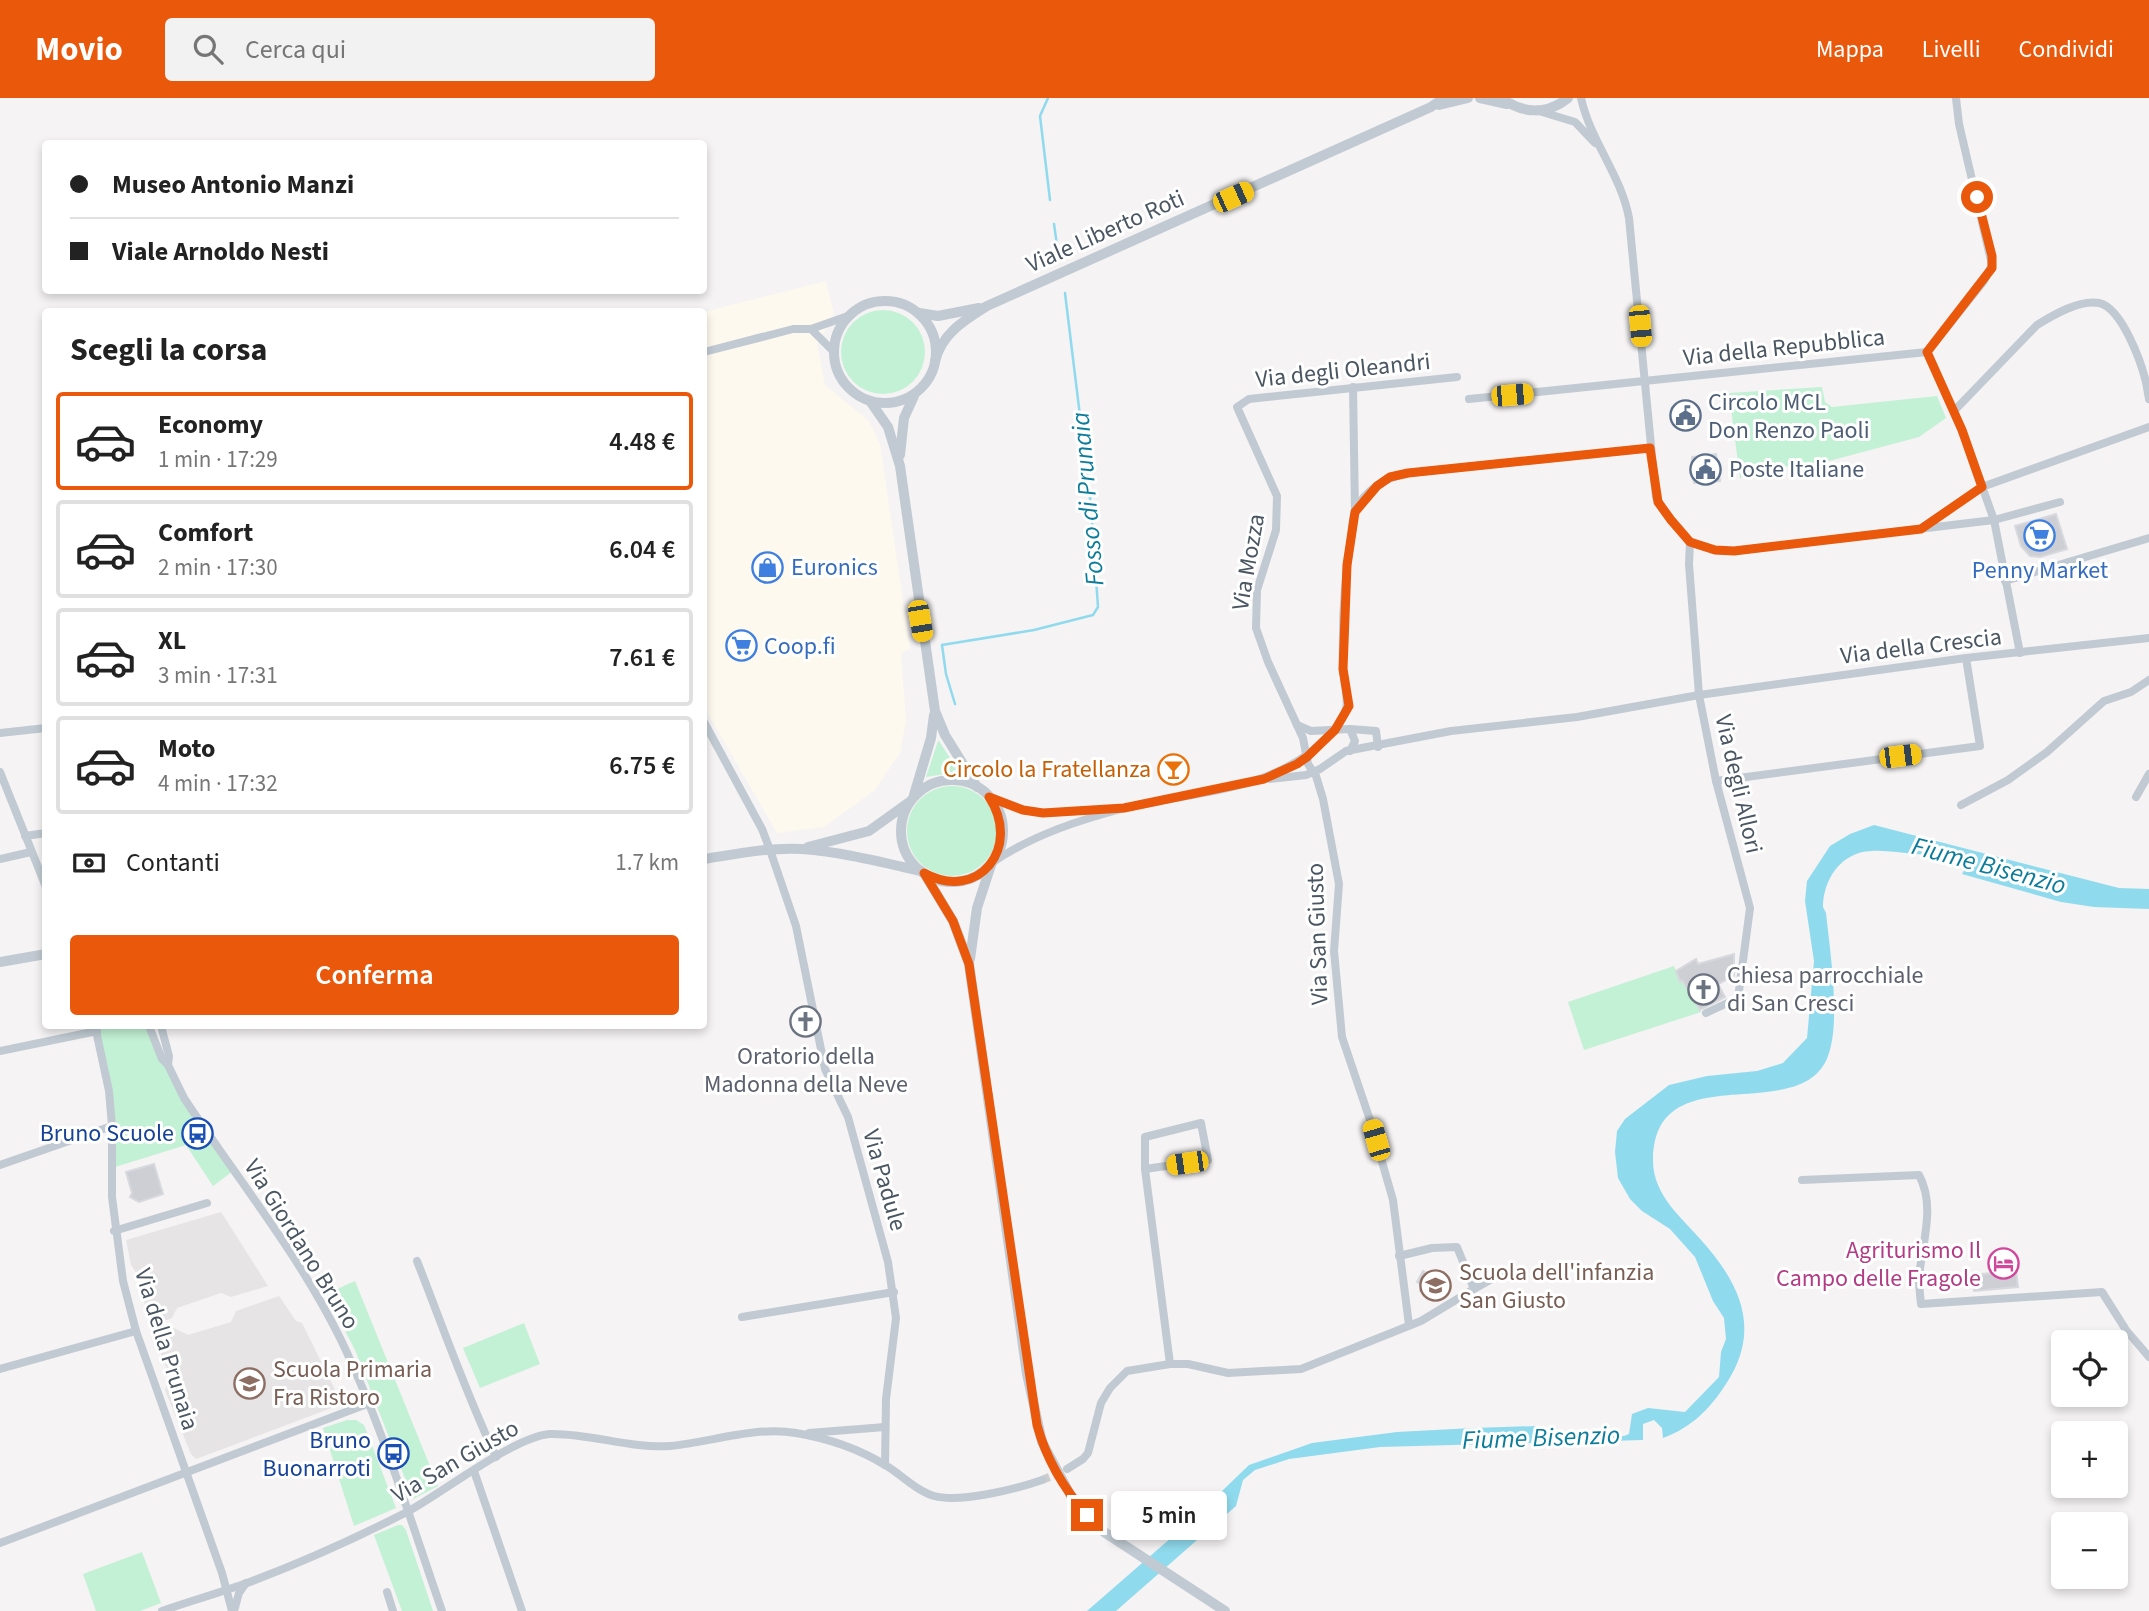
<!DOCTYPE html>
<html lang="it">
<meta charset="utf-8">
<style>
body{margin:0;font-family:"Source Sans 3",sans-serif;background:#f2f2f2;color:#222;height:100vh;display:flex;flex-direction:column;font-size:26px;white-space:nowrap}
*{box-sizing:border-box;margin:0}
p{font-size:23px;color:#767676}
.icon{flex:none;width:38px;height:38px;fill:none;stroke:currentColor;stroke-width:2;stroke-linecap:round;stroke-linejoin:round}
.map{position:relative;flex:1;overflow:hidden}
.drawer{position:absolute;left:42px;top:210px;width:665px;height:721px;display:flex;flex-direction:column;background:#fff;border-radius:7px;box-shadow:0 4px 10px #0003}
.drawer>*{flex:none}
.guide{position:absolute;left:42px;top:42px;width:665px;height:154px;border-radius:7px;box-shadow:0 4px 10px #0003;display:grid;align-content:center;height:154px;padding:0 28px;background:#fff}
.tools{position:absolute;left:2051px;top:1232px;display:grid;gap:14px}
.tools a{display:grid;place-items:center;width:77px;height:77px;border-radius:7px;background:#fff;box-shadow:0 4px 10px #0003;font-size:35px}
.end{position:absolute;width:32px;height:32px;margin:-16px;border:9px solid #ea580c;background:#fff;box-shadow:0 0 0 4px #fff}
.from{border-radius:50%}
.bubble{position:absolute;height:49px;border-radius:7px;background:#fff;box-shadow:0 4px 10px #0003;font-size:23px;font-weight:600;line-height:49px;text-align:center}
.car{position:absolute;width:21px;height:42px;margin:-21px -10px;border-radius:9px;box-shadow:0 0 5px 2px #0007;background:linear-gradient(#f5c518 24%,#345 0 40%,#f5c518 0 76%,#345 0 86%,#f5c518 0)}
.guide b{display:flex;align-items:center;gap:24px;height:66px;font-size:26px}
.guide b+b{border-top:2px solid #e0e0e0}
.guide i{width:18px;height:18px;background:#222}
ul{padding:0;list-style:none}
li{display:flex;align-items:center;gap:21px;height:98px;margin:0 14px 10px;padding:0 14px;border:4px solid #e0e0e0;border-radius:7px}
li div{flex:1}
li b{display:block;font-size:26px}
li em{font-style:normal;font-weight:600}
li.selected{border-color:#ea580c}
li>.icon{width:63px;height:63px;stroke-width:1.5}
h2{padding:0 28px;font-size:32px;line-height:84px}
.pay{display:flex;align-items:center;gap:18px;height:77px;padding:0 28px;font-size:26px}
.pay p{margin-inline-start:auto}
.button{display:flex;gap:14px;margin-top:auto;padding:14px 28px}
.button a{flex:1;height:80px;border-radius:7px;background:#ea580c;color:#fff;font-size:28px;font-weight:600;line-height:80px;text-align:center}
header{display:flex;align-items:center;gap:42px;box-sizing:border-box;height:98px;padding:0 35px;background:#ea580c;color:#fff}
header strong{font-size:33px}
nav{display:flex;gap:38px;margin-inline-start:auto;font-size:24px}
.search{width:490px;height:63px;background:#f2f2f2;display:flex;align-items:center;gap:18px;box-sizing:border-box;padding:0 24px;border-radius:7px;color:#767676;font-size:26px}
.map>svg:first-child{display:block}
.commercial{fill:#fdf9ef}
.education{fill:#e6e4e5}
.green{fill:#c3f1d5}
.water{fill:#90daee}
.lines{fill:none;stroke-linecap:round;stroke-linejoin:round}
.stream{stroke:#90daee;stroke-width:2.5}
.building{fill:#cdcfd5;stroke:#d7d9de;stroke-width:2}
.minor-tunnel{stroke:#caccce;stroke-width:8;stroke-dasharray:8 4;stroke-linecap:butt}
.minor{stroke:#c1cad2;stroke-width:8}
.tertiary{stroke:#c1cad2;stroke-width:10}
.route{stroke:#ea580c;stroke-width:9}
.labels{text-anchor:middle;stroke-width:6;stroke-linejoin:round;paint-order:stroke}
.street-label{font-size:24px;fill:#4a5661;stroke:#fff}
.service-label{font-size:24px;fill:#4e5e75;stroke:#fff;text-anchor:start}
.shop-label{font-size:24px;fill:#366cbe;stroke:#fff;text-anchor:start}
.food-label{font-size:24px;fill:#c56008;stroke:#fff;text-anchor:end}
.worship-label{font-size:24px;fill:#5b616d;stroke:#fff;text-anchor:start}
.transit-label{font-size:24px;fill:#164399;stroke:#fff;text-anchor:end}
.hotel-label{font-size:24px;fill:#b23c85;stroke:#fff;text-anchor:end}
.education-label{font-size:24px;fill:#785e54;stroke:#fff;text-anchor:start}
.water-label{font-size:26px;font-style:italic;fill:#0c7c9b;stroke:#fff}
</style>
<header>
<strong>Movio</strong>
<div class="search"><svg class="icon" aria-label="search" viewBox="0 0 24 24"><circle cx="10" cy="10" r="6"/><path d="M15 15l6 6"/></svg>Cerca qui</div>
<nav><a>Mappa</a><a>Livelli</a><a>Condividi</a></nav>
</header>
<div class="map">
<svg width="2149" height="1513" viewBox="0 0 2149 1513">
<rect width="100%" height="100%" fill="#f5f3f3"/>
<polygon class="commercial" points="826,183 834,216 817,246 825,287 869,323 880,346 910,551 901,555 906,623 900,655 874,693 824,729 777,735 704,609 704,214"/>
<g class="education">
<polygon points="221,1114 268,1188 231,1199 221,1195 177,1210 172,1220 161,1224 147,1217 139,1179 131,1167 126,1142"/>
<polygon points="279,1198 296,1223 302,1225 342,1306 196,1361 191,1356 165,1292 170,1278 157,1246 165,1230 170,1228 188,1237 231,1224 236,1213"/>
</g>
<g class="green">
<circle cx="883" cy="254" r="42"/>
<polygon points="1822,289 1825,304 1832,309 1937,298 1946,320 1919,339 1829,363 1761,372 1740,380 1729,295"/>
<polygon points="939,643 959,674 926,679 938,643"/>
<circle cx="952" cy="733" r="45"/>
<polygon points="1674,868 1680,883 1682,882 1701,914 1584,952 1568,904"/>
<polygon points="102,928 149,928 160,956 233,1073 213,1088 186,1047 112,1070 112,1028 97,933"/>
<polygon points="355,1183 438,1388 413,1401 355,1252 326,1196"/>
<polygon points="524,1225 540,1266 480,1290 463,1250"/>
<polygon points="347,1322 356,1322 364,1327 396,1410 354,1428 323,1330"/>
<polygon points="398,1427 402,1427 406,1432 433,1513 402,1513 374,1437"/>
<polygon points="142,1454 161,1505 140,1513 96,1513 83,1476"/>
</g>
<path class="water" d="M1874,727L2119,790L2149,791V811L2094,809L2061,804L1962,776L1969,764C1951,757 1934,757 1915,756C1901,755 1886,752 1871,753C1841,754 1823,782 1823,809L1826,815C1830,852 1841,924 1828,958C1801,1031 1653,954 1653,1063C1653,1097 1682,1120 1702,1143C1742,1188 1761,1233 1726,1286C1710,1311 1691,1330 1663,1340L1662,1330L1654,1322L1643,1326V1342L1380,1349L1289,1361L1255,1372L1243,1382L1236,1408L1116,1513H1087L1195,1419L1249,1367L1312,1345L1397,1334L1473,1330L1537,1328L1578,1337L1624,1338L1629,1336L1632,1316L1648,1310L1685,1314L1719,1279L1721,1254L1726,1241L1724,1220L1713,1203L1695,1159L1670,1131L1642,1113L1630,1101L1618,1080L1615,1054L1617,1033L1625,1021L1669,987L1707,978L1757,973L1783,965L1807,940L1814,863L1805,803L1807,783L1830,748L1850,736Z"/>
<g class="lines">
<g class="stream">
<polyline points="1048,0 1040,18 1050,102"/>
<polyline points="1054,126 1059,161"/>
<polyline points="955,606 946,576 942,547 1034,532 1093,517 1098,509 1091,408 1065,195"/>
</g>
</g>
<g class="building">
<polygon points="1716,356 1720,383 1694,385 1692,359"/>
<polygon points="2056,416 2067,451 2040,459 2030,458 2021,448 2015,428"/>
<polygon points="1734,856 1734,878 1718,886 1725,899 1700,912 1682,882 1680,884 1676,873 1696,861 1698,866"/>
<polygon points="154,1066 163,1096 139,1104 130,1099 132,1095 126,1074"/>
<polygon points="2014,1154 2018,1189 1974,1193 1972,1177 1993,1175 1991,1156"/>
<polygon points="1423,1173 1451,1189 1445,1199 1440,1196 1436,1202 1420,1193 1423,1188 1417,1184"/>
</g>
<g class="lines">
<polyline class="minor-tunnel" points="1042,1382 1062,1374"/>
<g class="minor">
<path d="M1581,0C1590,42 1621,77 1629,120L1656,399L1664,413L1690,444L1715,452L1734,453L1994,422L2060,404"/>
<polyline points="1542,14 1575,24 1595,45"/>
<polyline points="833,253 811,231 848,218"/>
<polyline points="704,254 793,231 811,231"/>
<polyline points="1927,254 1962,332 1994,422 2020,555"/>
<polyline points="2146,284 2149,301"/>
<polyline points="1353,289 1355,412"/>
<polyline points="1469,301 1927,254 1984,183 1992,167 1959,26 1956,0"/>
<path d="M1954,313L2037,227C2053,217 2080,201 2099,205C2122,210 2141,264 2146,284H2149"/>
<polyline points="1923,429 1982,389 2149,329"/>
<polyline points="1690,444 1689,466 1699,597 1716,683 1750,810 1738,900 1706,915"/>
<polyline points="2005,483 2149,440"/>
<polyline points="704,624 762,731 770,752 796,828 825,971 848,1019 888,1164 896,1220 886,1301 885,1367"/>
<polyline points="1297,627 1311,633 1350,631 1355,643 1350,653"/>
<polyline points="1350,631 1376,633 1378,649"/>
<polyline points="0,635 46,630"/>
<polyline points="0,674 46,789"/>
<polyline points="1270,681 1306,677 1320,671 1346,653 1451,633 1577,619 1699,597 1966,560 2149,540"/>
<polyline points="1716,683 1980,648 1966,560"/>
<polyline points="989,699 1023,712 1043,715 1114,711"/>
<polyline points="2136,699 2149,676"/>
<polyline points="1961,707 2008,682 2047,654 2104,603 2131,594 2149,582"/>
<polyline points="25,738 46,735"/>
<polyline points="0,761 31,754"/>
<path d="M993,764C1033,737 1079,722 1125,710C1199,692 1281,694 1334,632C1355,608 1344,595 1343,568C1342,525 1344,482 1351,441C1352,432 1352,422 1355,414C1363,392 1387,379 1408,375L1650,350"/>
<polyline points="95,928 109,993 112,1028 112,1099 123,1183 136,1233 222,1475 232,1513"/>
<path d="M149,928L162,961L168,967L184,1000C236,1079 298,1155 340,1240C381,1324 411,1424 442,1513"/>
<polyline points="161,928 169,958 168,967"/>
<polyline points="0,953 97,933"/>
<polyline points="0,1067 112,1028"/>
<polyline points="1145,1071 1208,1062 1201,1025 1145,1039 1145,1071 1170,1266"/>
<path d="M1802,1082L1919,1077C1936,1108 1922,1146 1919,1179C1919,1187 1920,1197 1921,1206L2102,1194L2126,1232L2149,1259"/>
<polyline points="114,1133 207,1105"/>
<path d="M417,1163C443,1229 466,1296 496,1359"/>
<polyline points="1474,1191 1504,1174"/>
<polyline points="742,1219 894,1194"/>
<polyline points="1409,1227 1393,1102 1370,1022 1342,939 1334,853 1339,786 1323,701 1316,678 1308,666 1303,640 1268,564 1256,530 1257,492 1276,432 1277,398 1237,309 1249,301 1457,279"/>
<polyline points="0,1271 136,1233"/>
<polyline points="809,1335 885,1329"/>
<polyline points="1067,1371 1083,1361 1088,1355 1101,1305 1110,1290 1127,1273 1170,1266 1188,1266 1228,1275 1301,1271 1421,1223 1474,1191 1457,1149 1432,1150 1399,1158"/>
<polyline points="474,1373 522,1513"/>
<polyline points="0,1445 367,1306"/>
<polyline points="387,1494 393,1513"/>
<path d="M162,1513C190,1503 219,1495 247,1485C298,1466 358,1439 407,1414C441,1396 515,1338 550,1336C590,1335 630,1351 670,1348C712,1344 755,1328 796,1335C826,1340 859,1351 885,1367C901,1376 916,1393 934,1398C960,1405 1017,1391 1042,1382"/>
<polyline points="234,1513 239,1495 246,1485"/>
</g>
<g class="tertiary">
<polyline points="1480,0 1507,6"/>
<path d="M1501,0C1523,16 1547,17 1568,0"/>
<polyline points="1439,7 1468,0"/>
<circle cx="885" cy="254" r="51"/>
<polyline points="919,215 938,218 979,210"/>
<path d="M935,263C942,235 965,222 987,208L1431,9L1444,0"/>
<polyline points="870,303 888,329 900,368 935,613 945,637 977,689"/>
<polyline points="900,357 904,320 914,298"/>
<circle cx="952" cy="733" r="51"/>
<polyline points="914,697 931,640 934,617"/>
<polyline points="808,749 869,733 908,705"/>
<path d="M704,761C736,756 769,749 802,751C842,754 881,764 921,773"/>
<polyline points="924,775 953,823 969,866 1027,1276 1042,1344 1071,1398 1104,1434 1225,1513"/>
<polyline points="970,861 977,810 991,767"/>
<polyline points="0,864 46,856"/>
</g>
</g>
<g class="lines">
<path class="route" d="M1087,1417C1064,1391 1046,1360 1037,1327L969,866L953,823L924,775C979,805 1022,749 989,699L1023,712L1043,715L1124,710L1264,681L1297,666L1307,659L1335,632L1349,608L1343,571L1347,467L1355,414L1377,388L1390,379L1408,375L1650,350L1658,404L1671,422L1690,444L1715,452L1734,453L1921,431L1982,389L1962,332L1927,254L1992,170V158L1977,99"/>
</g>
<defs>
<symbol id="civic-ring" viewBox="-11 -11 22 22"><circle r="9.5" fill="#fff" stroke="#5c6f8a" stroke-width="1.5"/><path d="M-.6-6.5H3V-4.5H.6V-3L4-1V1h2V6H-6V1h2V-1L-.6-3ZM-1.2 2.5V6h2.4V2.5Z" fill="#5c6f8a"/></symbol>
<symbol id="supermarket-ring" viewBox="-11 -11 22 22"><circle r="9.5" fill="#fff" stroke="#3f7fe0" stroke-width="1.5"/><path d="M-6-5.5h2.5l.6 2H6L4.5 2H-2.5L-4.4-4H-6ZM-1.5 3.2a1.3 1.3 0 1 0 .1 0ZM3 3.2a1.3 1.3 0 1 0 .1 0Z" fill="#3f7fe0"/></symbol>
<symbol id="shop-ring" viewBox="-11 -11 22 22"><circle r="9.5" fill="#fff" stroke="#3f7fe0" stroke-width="1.5"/><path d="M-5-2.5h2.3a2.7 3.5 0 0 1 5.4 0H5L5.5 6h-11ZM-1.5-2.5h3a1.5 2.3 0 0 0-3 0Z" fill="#3f7fe0"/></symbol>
<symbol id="bar-ring" viewBox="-11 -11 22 22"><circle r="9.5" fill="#fff" stroke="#e8710a" stroke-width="1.5"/><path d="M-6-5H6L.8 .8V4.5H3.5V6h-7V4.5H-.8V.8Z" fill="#e8710a"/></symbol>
<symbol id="church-ring" viewBox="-11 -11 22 22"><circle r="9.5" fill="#fff" stroke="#6b7280" stroke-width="1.5"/><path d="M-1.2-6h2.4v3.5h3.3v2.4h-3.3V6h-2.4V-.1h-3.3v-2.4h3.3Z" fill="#6b7280"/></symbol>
<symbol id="bus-ring" viewBox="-11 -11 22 22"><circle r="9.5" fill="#fff" stroke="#1a4fb4" stroke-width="1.5"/><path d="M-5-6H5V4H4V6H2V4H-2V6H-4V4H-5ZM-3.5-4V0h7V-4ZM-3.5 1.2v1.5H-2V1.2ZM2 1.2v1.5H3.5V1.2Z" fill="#1a4fb4"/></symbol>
<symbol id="hotel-ring" viewBox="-11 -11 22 22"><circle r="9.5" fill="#fff" stroke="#d1479c" stroke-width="1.5"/><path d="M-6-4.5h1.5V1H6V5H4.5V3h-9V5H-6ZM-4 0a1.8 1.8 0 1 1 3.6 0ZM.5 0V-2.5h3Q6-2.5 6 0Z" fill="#d1479c"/></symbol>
<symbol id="school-ring" viewBox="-11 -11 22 22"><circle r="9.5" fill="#fff" stroke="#8d6e63" stroke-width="1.5"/><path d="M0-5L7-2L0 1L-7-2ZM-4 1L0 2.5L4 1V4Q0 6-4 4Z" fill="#8d6e63"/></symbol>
</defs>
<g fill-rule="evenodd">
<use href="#civic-ring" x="1668" y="300" width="35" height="35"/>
<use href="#civic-ring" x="1688" y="354" width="35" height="35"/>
<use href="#supermarket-ring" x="2022" y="420" width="35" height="35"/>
<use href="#shop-ring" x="750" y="452" width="35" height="35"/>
<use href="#supermarket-ring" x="724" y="530" width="35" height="35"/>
<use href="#bar-ring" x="1156" y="654" width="35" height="35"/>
<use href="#church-ring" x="1686" y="874" width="35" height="35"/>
<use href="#church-ring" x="788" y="906" width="35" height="35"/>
<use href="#bus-ring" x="180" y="1018" width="35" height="35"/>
<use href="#hotel-ring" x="1986" y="1148" width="35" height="35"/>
<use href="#school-ring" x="1418" y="1170" width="35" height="35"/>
<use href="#school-ring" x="232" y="1268" width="35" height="35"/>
<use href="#bus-ring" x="376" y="1338" width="35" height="35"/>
</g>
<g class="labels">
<g class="street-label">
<text transform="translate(1105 133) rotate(-24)" y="8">Viale Liberto Roti</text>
<text transform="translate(1784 249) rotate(-6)" y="8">Via della Repubblica</text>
<text transform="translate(1343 272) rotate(-6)" y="8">Via degli Oleandri</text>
<text transform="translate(1248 464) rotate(-80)" y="8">Via Mozza</text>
<text transform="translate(1921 548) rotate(-7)" y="8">Via della Crescia</text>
<text transform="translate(1739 686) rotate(77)" y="8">Via degli Allori</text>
<text transform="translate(1317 836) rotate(-92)" y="8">Via San Giusto</text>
<text transform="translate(885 1082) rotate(74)" y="8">Via Padule</text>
<text transform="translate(302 1146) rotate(58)" y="8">Via Giordano Bruno</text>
<text transform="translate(167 1251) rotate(73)" y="8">Via della Prunaia</text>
<text transform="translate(455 1363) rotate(-30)" y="8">Via San Giusto</text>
</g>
<g class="service-label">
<text x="1708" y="312">Circolo MCL<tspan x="1708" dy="28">Don Renzo Paoli</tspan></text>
<text x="1729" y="379">Poste Italiane</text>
</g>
<g class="shop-label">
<text x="791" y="477">Euronics</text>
<text x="2040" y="480" text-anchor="middle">Penny Market</text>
<text x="764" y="556">Coop.fi</text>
</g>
<g class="food-label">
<text x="1151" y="679">Circolo la Fratellanza</text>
</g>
<g class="worship-label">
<text x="1727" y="885">Chiesa parrocchiale<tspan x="1727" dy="28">di San Cresci</tspan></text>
<text x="806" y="966" text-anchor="middle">Oratorio della<tspan x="806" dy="28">Madonna della Neve</tspan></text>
</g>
<g class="transit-label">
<text x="174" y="1043">Bruno Scuole</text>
<text x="371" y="1350">Bruno<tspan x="371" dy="28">Buonarroti</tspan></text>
</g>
<g class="hotel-label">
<text x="1981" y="1160">Agriturismo Il<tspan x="1981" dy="28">Campo delle Fragole</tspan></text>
</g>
<g class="education-label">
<text x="1459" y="1182">Scuola dell'infanzia<tspan x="1459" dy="28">San Giusto</tspan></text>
<text x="273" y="1279">Scuola Primaria<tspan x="273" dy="28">Fra Ristoro</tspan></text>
</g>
<g class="water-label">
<text transform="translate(1087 401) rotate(-95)" y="9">Fosso di Prunaia</text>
<text transform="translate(1989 767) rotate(15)" y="9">Fiume Bisenzio</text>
<text transform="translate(1541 1339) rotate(-2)" y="9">Fiume Bisenzio</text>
</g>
</g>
</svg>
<div class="tools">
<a><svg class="icon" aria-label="locate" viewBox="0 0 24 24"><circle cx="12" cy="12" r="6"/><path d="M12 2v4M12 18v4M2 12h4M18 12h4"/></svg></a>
<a>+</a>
<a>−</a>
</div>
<i class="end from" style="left:1977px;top:99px"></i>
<i class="end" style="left:1087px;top:1417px"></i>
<div class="bubble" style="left:1111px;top:1393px;width:116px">5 min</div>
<i class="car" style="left:1233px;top:99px;rotate:66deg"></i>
<i class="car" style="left:1640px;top:228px;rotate:175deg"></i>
<i class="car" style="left:1512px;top:297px;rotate:85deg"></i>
<i class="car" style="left:920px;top:523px;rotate:170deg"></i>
<i class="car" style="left:1900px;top:658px;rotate:83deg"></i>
<i class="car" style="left:1376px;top:1042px;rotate:344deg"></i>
<i class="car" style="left:1187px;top:1065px;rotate:262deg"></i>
<div class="guide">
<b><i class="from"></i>Museo Antonio Manzi</b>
<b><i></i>Viale Arnoldo Nesti</b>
</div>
<section class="drawer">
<h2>Scegli la corsa</h2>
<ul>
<li class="selected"><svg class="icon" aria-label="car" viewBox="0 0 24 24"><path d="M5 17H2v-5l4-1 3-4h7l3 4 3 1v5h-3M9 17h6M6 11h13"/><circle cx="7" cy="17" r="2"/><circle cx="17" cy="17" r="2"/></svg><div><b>Economy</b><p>1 min · 17:29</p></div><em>4.48 €</em></li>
<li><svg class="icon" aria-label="car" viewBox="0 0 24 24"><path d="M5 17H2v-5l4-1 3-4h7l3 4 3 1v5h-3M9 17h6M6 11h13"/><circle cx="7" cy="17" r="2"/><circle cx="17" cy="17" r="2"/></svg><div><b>Comfort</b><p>2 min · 17:30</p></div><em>6.04 €</em></li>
<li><svg class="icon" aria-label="car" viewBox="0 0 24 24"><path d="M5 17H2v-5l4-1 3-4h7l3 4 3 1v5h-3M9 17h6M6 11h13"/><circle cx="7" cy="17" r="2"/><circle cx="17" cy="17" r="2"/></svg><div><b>XL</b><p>3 min · 17:31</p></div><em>7.61 €</em></li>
<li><svg class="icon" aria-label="car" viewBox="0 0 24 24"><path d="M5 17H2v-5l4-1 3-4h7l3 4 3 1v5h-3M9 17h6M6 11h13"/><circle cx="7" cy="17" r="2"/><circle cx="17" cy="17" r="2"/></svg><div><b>Moto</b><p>4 min · 17:32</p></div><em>6.75 €</em></li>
</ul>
<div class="pay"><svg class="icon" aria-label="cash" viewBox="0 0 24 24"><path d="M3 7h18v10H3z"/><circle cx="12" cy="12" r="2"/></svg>Contanti<p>1.7 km</p></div>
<div class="button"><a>Conferma</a></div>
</section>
</div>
